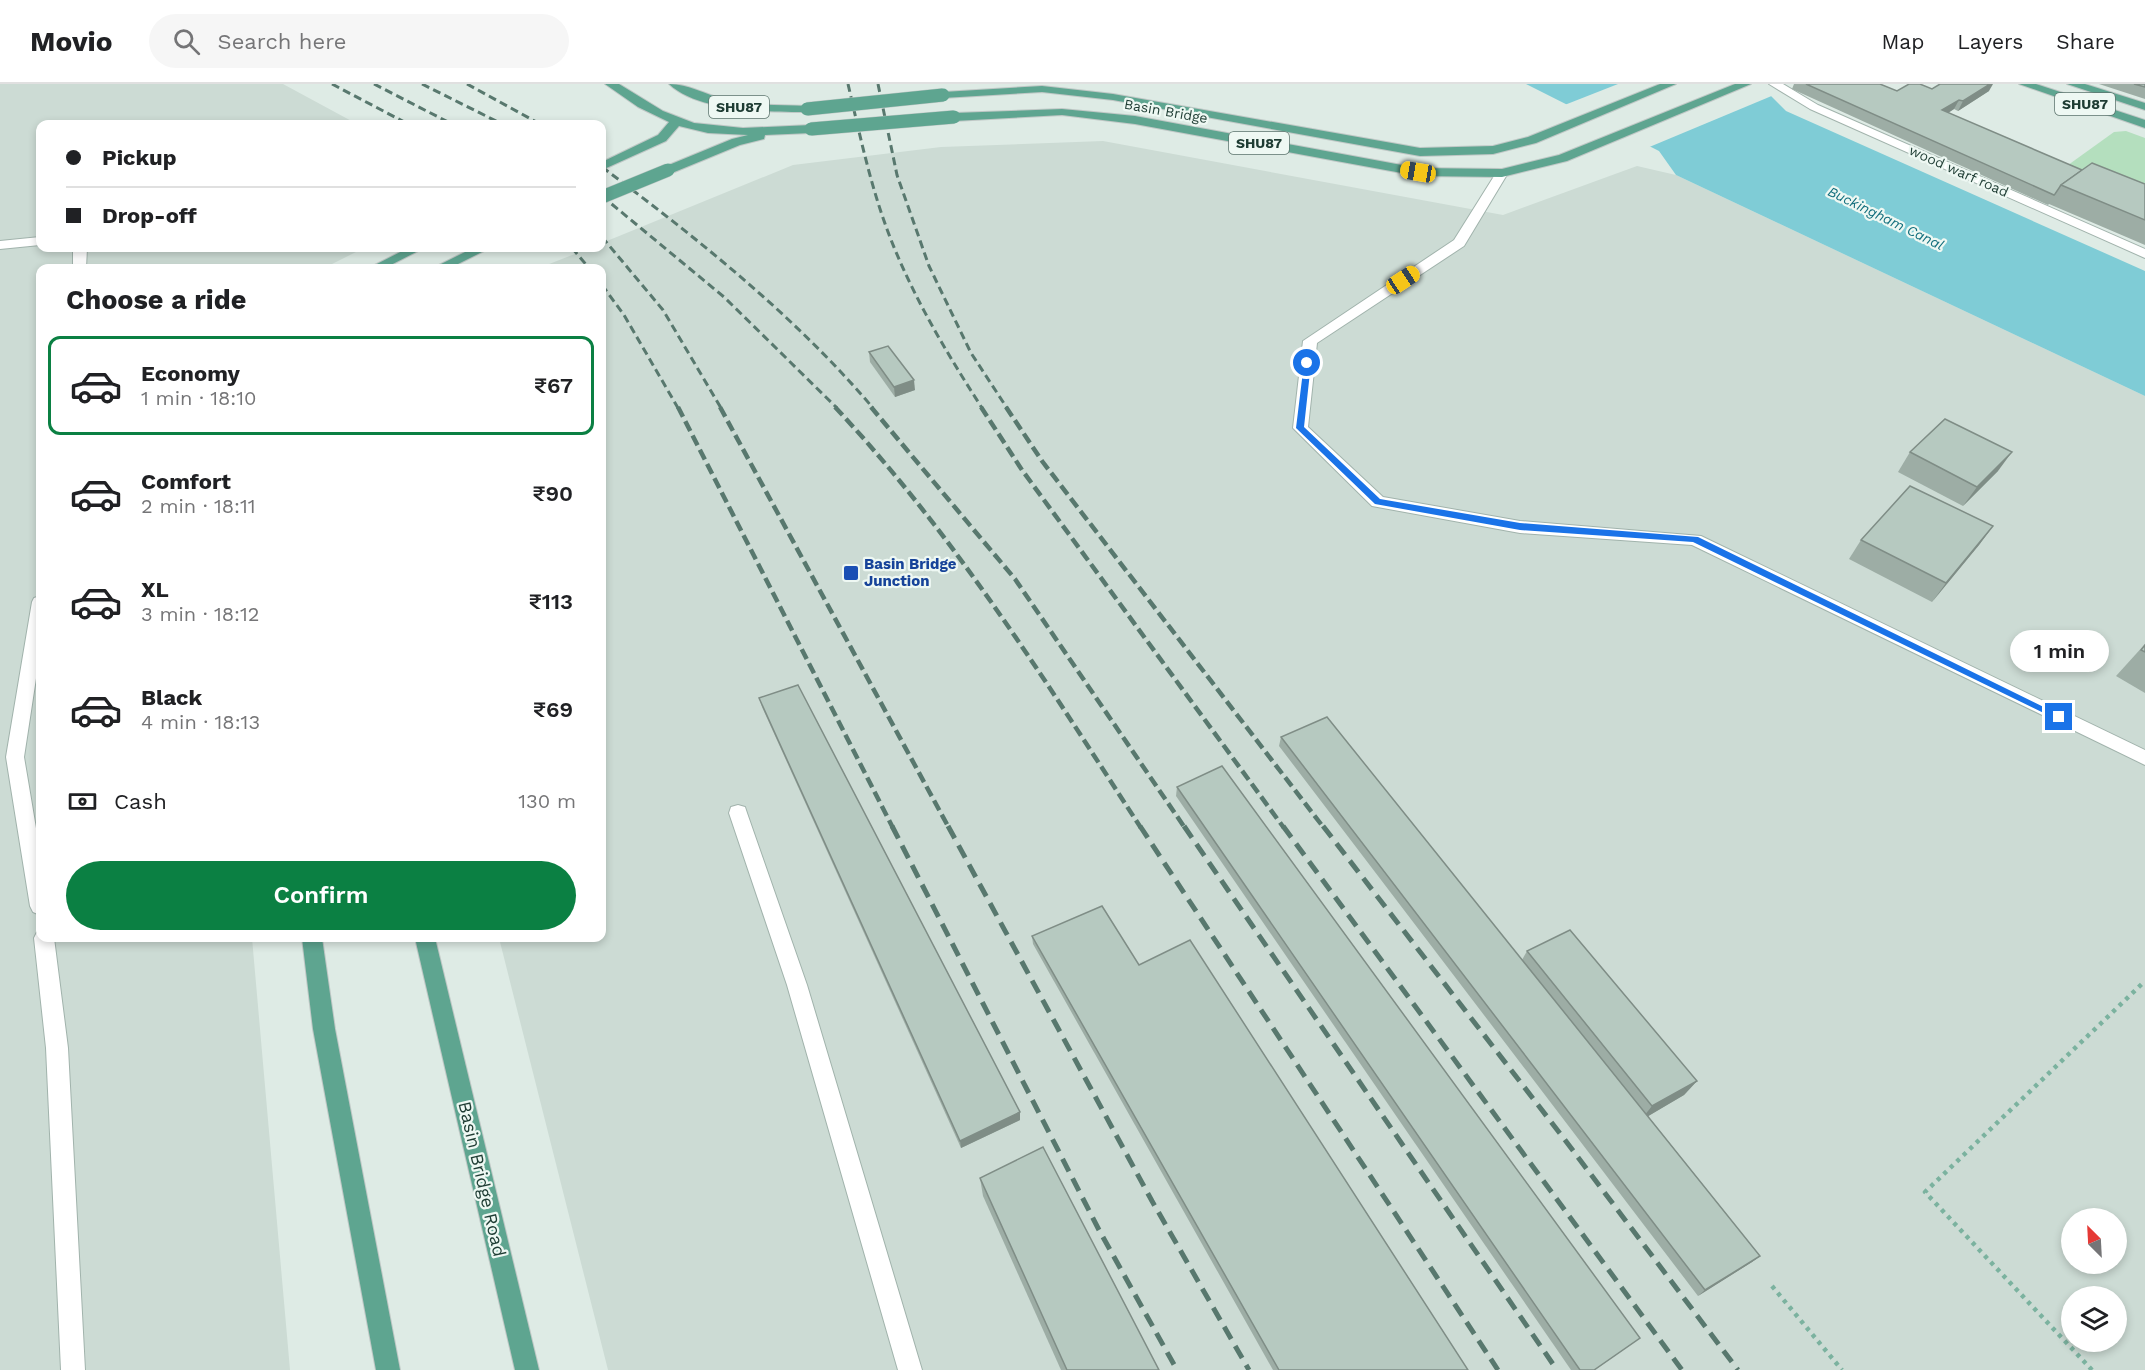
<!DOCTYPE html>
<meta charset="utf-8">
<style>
body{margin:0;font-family:"Work Sans",sans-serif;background:#f6f6f6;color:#202124;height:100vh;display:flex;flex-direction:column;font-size:22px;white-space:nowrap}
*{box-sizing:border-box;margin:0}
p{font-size:20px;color:#757577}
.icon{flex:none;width:33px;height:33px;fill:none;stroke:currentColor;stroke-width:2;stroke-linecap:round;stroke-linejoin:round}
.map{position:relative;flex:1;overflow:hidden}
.drawer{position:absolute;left:36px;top:180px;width:570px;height:678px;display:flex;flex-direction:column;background:#fff;border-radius:12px;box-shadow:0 3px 9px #0003}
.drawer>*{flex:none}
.guide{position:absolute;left:36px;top:36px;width:570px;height:132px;border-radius:12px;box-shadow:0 3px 9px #0003;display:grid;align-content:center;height:132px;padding:0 30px;background:#fff}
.needle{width:39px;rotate:336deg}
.controls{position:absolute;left:2061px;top:1124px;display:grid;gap:12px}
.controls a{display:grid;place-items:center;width:66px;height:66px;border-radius:50%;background:#fff;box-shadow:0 3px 9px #0003;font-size:30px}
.end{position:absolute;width:27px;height:27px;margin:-14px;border:8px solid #1a73e8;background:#fff;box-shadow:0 0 0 3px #fff}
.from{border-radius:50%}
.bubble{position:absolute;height:42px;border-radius:21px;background:#fff;box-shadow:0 3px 9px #0003;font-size:20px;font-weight:600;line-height:42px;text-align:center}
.car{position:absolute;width:18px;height:36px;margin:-18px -9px;border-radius:8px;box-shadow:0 0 4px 2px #0007;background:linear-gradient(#f5c518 24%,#345 0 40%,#f5c518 0 76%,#345 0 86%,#f5c518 0)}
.guide b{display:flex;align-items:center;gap:21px;height:57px;font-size:22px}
.guide b+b{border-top:2px solid #e0e0e0}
.guide i{width:15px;height:15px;background:#202124}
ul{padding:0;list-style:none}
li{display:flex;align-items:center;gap:18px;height:99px;margin:0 12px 9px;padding:0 18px;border:3px solid transparent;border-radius:12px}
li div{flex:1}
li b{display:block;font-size:22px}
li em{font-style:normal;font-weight:600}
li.on{border-color:#0b8043}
li>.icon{width:54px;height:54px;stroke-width:1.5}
h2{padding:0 30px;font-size:27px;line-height:72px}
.pay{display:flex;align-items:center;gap:15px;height:66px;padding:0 30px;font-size:22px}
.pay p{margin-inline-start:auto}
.action{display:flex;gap:12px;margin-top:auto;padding:12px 30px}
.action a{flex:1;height:69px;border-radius:36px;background:#0b8043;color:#fff;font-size:24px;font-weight:600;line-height:69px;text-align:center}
header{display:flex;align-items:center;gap:36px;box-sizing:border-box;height:84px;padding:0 30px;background:#fff;border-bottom:2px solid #e0e0e0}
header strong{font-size:28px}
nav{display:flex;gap:33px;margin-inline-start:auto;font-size:21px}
.search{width:420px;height:54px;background:#f6f6f6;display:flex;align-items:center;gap:15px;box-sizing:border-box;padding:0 21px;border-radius:33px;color:#757577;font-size:22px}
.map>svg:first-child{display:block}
.built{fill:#ccdbd4;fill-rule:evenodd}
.green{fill:#b4dfbe}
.water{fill:#7fccd6}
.pier{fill:#deebe5}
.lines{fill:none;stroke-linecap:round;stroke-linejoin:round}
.minor-casing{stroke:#a1b3ac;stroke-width:2}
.major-casing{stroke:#c0c8c6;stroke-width:2}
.path{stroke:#7bb29f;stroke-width:4.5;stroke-dasharray:4 5;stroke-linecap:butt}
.minor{fill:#fff;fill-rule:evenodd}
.major{fill:#5ea590;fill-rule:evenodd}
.rail-far2{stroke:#58786e;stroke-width:3;stroke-dasharray:8 4.5;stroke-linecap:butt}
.rail-far1{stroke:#58786e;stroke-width:4.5;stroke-dasharray:11 5;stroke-linecap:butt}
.rail{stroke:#58786e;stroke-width:5;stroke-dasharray:14 8;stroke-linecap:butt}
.major-bridge-casing{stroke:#c0c8c6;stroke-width:14;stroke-linecap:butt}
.major-bridge{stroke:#5ea590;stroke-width:13}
.wall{fill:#9dada5}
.shaded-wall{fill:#7f8d86}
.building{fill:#b6c9c0;stroke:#7f8d86;stroke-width:1.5}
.route{fill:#1a73e8}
.transit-dot{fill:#1a4fb4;stroke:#eef8f3;stroke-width:2}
.labels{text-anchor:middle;stroke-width:4.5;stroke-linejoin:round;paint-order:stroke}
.shield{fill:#eef8f3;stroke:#5c746d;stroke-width:1.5}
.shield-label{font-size:14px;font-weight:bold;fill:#1e3c33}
.far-street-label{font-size:14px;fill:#1e3c33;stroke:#eef8f3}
.far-water-label{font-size:14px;font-style:italic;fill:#136f7d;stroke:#eef8f3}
.transit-label{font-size:15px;font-weight:bold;fill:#164399;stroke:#eef8f3;text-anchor:start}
.near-street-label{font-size:18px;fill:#1e3c33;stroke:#eef8f3}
</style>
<header>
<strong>Movio</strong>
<div class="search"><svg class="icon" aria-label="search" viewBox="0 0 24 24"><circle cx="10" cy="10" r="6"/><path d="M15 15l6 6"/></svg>Search here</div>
<nav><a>Map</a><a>Layers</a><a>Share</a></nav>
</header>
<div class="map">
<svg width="2145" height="1286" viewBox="0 0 2145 1286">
<rect width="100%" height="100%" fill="#deebe5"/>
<g class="built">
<polygon points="0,0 283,0 357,40 40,40 40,164 364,164 324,184 40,184 40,854 252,854 290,1286 0,1286"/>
<path d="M1103,57L1503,131L1637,82L1676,91L2145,312V1286H608L499,854H602V184H539L590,164H602V159L793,81L941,63ZM2072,1134H2116V1179H2072ZM2072,1212H2116V1257H2072Z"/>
</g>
<polygon class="green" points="2126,47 2145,54 2145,125 2057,89 2114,48"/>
<polygon class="water" points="1526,0 1759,0 1786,27 2145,187 2145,312 1676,91 1659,67"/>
<polygon class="pier" points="1618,0 1763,0 1774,11 1647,64 1562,22"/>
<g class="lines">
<defs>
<g id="minor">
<polygon points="1769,0 1783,0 1818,21 2145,165 2145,174 1810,25"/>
<polygon points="1502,85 1508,89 1464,162 1317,259 1308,343 1383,413 1520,437 1701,452 2145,666 2145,681 1692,461 1520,449 1372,422 1293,344 1303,257 1454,156 1496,89"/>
<polygon points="40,153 40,161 0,165 0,157"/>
<polygon points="73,164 87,164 86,184 73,184"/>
<polygon points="40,512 40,568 24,673 40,768 40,831 33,828 30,822 6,673 32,518 34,514"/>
<polygon points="738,721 745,723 747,729 807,901 922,1286 898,1286 787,901 729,729 731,723"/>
<polygon points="40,846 40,854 54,854 68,964 85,1286 61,1286 46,964 34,854 37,848"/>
</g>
<g id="major">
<polygon points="605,0 619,0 663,27 694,39 743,44 811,41 817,45 811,49 765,51 764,55 740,61 672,89 664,89 664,83 732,55 748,51 708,49 679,42 666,57 602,86 602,78 658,51 669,38 638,23"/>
<path d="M669,0C689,0 704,10 723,15C750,22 779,21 807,22L813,25L807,28C770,28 698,28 669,0Z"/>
<polygon points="1660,0 1676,0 1536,59 1493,70 1420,72 1113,16 1042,8 943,14 937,11 943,8 1042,2 1113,10 1420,64 1493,62 1528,53"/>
<polygon points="1735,0 1751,0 1567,77 1502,93 1418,92 1135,40 1062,31 954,37 948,33 954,29 1062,25 1135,32 1418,84 1502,85 1559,71"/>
<polygon points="2019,0 2036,0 2145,36 2145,44"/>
<polygon points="2067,0 2085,0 2145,19 2145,26"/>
<polygon points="408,164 424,164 385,184 369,184"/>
<polygon points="473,164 490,164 450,184 433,184"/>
<polygon points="302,854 322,854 335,945 400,1286 376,1286 313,945"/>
<polygon points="415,854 435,854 539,1286 515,1286"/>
</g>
</defs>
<use href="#minor" class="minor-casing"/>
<use href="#major" class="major-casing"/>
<g class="path">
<polyline points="1772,1202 1842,1286"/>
<polyline points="2092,1286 1925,1108 2145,897"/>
</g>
<use href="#minor" class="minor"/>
<use href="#major" class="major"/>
<g class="rail-far2">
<polyline points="332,0 408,40"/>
<polyline points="374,0 452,40"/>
<polyline points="422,0 502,40"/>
<polyline points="467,0 540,40"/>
<path d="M848,0C861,56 873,114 896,168C919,223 950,274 982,324"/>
<polyline points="878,0 897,91 929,182 971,269 1007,324"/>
<path d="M602,83C698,155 795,232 873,324"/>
<polyline points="602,112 724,213 837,324"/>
<polyline points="602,153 663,226 721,324"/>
<polyline points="572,164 589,184"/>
<polyline points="602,201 624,231 678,324"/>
</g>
<g class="rail-far1">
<polyline points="678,323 893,744"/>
<polyline points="720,323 949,744"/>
<path d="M835,323C954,450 1046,598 1141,744"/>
<polyline points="871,323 1015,495 1185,744"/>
<polyline points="981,323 1022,386 1284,744"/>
<polyline points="1006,323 1042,377 1324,744"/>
</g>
<g class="rail">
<polyline points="892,742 1099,1146 1177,1286"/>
<polyline points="948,742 1152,1117 1249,1286"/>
<polyline points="1140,742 1498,1286"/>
<polyline points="1184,742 1557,1286"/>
<polyline points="1283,742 1682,1286"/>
<polyline points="1323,742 1565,1056 1738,1286"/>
</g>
<defs>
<g id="major-bridge">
<polyline points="807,25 943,11"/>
<polyline points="811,45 954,33"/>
<polyline points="602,113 668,86"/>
</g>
</defs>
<use href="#major-bridge" class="major-bridge-casing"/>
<use href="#major-bridge" class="major-bridge"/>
</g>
<g class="wall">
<polygon points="1794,0 1880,0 1897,7 1932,5 1989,7 1958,27 1954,25 1948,29 2082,86 2145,100 2145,161 2049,120 2048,121 1792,5"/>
<polygon points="2099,0 2145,0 2145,15"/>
<polygon points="869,268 915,306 895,313 870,278"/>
<polygon points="1910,368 1998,387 1963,422 1898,388"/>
<polygon points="1993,442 1979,461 1932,518 1849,475 1861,456"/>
<polygon points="2145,560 2145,609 2116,592"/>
<polygon points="759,614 1020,1028 1020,1036 961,1064 762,623"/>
<polygon points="1281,653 1522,876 1527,867 1697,997 1684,1011 1648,1032 1760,1172 1752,1178 1698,1212 1279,662"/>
<polygon points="1177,703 1640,1254 1595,1286 1571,1286 1176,712"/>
<polygon points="1032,852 1468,1286 1273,1286 1033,860"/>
<polygon points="980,1094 1159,1286 1061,1286 983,1112"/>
</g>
<g class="shaded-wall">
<polygon points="1990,0 1993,0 1989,7 1958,27 1963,17"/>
<polygon points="1959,16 1954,25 1937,36 1942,26"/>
<polygon points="914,296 915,306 895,313 894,303"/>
<polygon points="2012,368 1998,387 1963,422 1977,403"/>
<polygon points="1993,442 1979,461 1932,518 1946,499"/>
<polygon points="1697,997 1684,1011 1640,1037 1652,1022"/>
<polygon points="1020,1028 1020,1036 961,1064 960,1057"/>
<polygon points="1760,1172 1752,1178 1698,1212 1705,1206"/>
</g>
<g class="building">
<polygon points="1806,0 1880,0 1897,7 1909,0 1920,0 1932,5 1940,0 1990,0 1963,17 1959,16 1942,26 2082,86 2061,101 2055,110 2054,111"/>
<polygon points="2134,0 2145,0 2145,3"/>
<polygon points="2092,79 2145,100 2145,136 2061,101"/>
<polygon points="888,262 914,296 894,303 869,268"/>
<polygon points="1945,335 2012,368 1977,403 1910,368"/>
<polygon points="1910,402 1993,442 1946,499 1861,456"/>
<polygon points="2145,561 2145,568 2141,566"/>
<polygon points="798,601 1020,1028 960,1057 759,614"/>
<polygon points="1327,633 1760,1172 1705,1206 1281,653"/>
<polygon points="1222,682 1640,1254 1594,1286 1580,1286 1177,703"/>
<polygon points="1102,822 1139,881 1190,856 1468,1286 1279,1286 1032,852"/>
<polygon points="1570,846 1697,997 1652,1022 1527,867"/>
<polygon points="1043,1063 1159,1286 1067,1286 980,1094"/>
</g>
<polygon class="route" points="1307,276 1311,279 1304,343 1380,415 1520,439 1698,453 2064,633 2059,636 2056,635 1693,458 1520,446 1375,420 1296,344 1304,279"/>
<rect class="transit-dot" x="843" y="481" width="16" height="16" rx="3"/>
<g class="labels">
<g class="shield">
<rect x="2055" y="9" width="60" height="22" rx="4.5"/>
<rect x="709" y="12" width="60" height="22" rx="4.5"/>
<rect x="1229" y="48" width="60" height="22" rx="4.5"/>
</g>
<g class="shield-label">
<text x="2085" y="25">SHU87</text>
<text x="739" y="28">SHU87</text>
<text x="1259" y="64">SHU87</text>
</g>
<g class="far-street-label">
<text transform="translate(1166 27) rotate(10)" y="5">Basin Bridge</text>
<text transform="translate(1959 87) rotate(24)" y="5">wood warf road</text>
</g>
<g class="far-water-label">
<text transform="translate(1886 134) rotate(26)" y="5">Buckingham Canal</text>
</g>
<g class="transit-label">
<text x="864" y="485">Basin Bridge<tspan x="864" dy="17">Junction</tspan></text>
</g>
<g class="near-street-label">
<text transform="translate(482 1095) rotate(77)" y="6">Basin Bridge Road</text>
</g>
</g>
</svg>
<div class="controls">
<a><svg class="needle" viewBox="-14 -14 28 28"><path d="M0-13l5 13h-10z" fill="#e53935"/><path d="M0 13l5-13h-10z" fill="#757577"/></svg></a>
<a><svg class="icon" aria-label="layers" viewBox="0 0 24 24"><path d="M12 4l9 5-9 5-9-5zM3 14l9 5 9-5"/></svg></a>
</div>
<i class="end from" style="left:1307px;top:279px"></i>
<i class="end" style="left:2059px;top:633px"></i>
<div class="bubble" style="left:2010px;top:546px;width:99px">1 min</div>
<i class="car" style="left:1418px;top:88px;rotate:280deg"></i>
<i class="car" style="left:1403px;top:196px;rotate:57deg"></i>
<div class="guide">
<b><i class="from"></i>Pickup</b>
<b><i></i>Drop-off</b>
</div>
<section class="drawer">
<h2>Choose a ride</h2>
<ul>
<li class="on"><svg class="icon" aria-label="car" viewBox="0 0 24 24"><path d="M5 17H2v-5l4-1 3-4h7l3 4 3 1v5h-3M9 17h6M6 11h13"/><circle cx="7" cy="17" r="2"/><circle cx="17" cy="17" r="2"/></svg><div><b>Economy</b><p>1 min · 18:10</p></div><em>₹67</em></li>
<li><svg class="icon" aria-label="car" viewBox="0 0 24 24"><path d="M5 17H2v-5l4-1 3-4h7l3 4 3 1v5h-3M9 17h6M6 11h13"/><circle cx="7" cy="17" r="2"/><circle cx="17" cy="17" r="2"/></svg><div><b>Comfort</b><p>2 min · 18:11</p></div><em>₹90</em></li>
<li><svg class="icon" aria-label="car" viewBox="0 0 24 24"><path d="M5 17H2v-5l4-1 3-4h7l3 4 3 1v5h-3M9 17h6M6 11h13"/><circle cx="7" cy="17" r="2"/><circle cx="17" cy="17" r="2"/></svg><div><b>XL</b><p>3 min · 18:12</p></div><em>₹113</em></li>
<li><svg class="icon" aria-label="car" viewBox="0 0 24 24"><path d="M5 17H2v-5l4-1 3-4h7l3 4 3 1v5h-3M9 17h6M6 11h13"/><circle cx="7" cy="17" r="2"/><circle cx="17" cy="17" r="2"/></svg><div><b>Black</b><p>4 min · 18:13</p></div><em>₹69</em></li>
</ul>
<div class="pay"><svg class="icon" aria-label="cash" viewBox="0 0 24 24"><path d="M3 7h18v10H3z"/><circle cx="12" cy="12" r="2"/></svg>Cash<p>130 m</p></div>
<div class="action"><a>Confirm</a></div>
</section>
</div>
